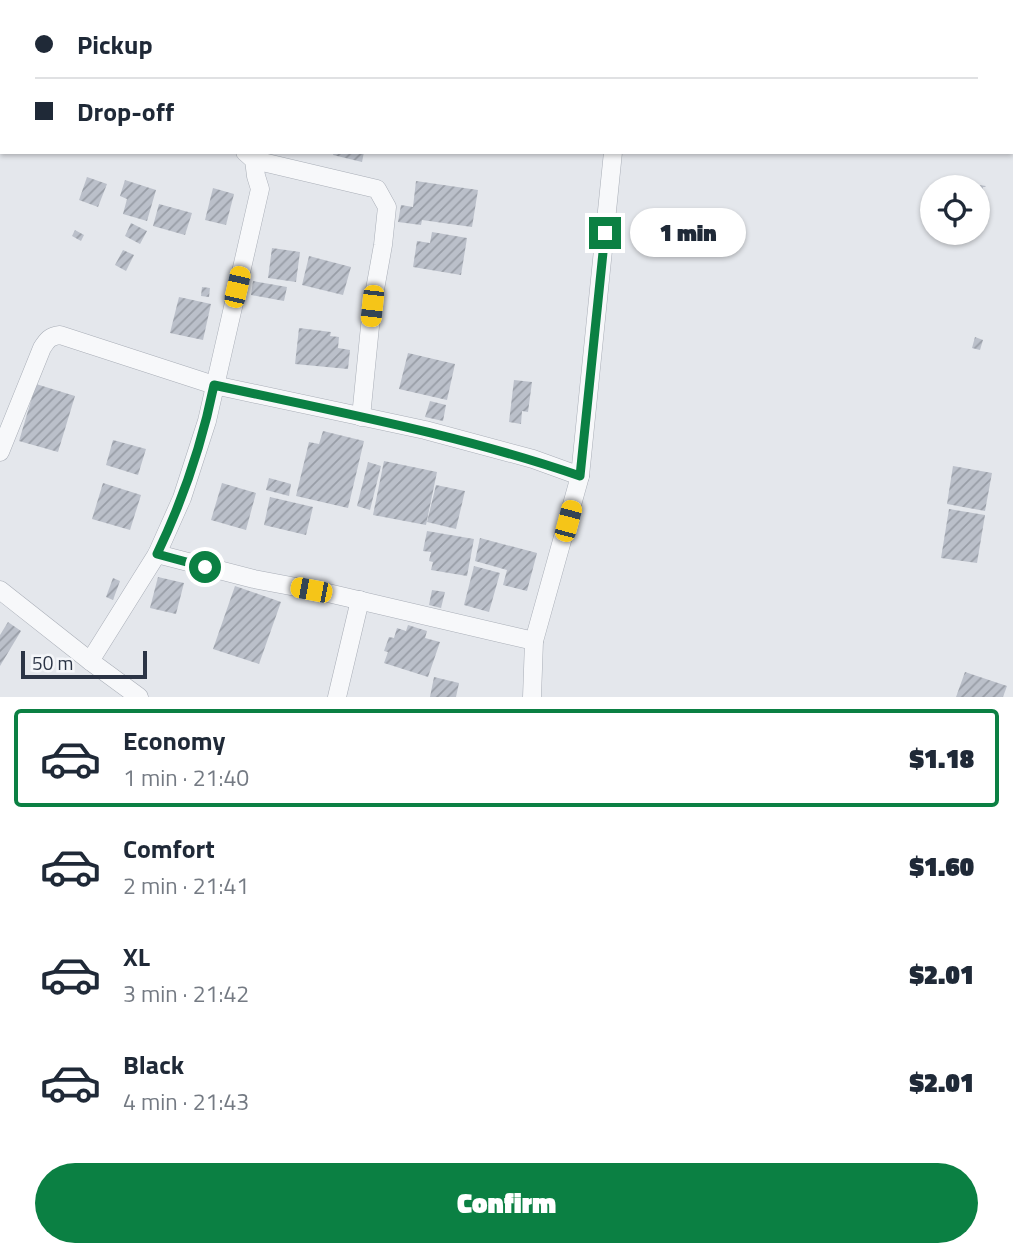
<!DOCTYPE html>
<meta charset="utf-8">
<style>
body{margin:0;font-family:"Titillium Web",sans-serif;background:#f6f6f7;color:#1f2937;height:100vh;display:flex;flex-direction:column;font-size:26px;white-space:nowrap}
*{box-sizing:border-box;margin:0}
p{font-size:23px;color:#747a83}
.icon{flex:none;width:38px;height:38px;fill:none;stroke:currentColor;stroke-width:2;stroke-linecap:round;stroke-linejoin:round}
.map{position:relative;height:697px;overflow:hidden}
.sheet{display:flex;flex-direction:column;background:#fff;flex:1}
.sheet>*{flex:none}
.guide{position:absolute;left:0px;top:0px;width:1013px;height:154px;box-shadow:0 2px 5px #0004;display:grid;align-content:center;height:154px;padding:0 35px;background:#fff}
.controls{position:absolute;left:920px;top:175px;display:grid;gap:14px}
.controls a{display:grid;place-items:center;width:70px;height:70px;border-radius:50%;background:#fff;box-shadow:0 2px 5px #0004;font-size:35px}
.scale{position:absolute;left:21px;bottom:18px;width:126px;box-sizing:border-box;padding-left:7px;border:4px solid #2b3445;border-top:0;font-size:19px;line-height:24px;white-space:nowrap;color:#2b3445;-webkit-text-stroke:5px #f4f6f9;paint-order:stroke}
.end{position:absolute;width:32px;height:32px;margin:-16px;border:9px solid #0b8043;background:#fff;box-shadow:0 0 0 4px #fff}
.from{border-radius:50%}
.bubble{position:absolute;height:49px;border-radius:24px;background:#fff;box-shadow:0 2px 5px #0004;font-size:23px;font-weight:800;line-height:49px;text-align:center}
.car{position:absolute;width:21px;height:42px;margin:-21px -10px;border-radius:9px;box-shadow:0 0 5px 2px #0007;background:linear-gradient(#f5c518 24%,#345 0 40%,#f5c518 0 76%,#345 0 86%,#f5c518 0)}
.guide b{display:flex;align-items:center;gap:24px;height:66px;font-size:26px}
.guide b+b{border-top:2px solid #e0e1e3}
.guide i{width:18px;height:18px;background:#1f2937}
ul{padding:12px 0 0;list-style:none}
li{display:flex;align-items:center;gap:21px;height:98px;margin:0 14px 10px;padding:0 21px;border:4px solid transparent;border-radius:7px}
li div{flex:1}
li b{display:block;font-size:26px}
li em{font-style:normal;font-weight:800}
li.current{border-color:#0b8043}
li>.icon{width:63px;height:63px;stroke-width:1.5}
.button{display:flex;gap:14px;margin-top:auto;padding:14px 35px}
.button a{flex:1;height:80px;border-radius:42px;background:#0b8043;color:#fff;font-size:28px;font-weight:800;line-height:80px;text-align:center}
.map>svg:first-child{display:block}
.building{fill:url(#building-hatch)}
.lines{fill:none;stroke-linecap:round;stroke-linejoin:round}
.street-casing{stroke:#a9aeb7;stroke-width:19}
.street{stroke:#f7f8fa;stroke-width:18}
.route{stroke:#0b8043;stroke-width:9}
</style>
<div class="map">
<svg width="1013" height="697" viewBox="0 0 1013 697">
<defs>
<pattern id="building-hatch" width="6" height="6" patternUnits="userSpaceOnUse" patternTransform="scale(1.75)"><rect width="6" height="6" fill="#bbc0ca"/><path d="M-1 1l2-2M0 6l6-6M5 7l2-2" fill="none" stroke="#989da6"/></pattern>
</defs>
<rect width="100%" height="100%" fill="#e4e7ec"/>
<g class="building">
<polygon points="334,152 364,152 362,162 333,155"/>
<polygon points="87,177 107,184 98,207 79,200"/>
<polygon points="125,180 156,190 147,221 123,214 127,199 120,196"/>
<polygon points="945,180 986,186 985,187 983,187 980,209 978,209 978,187 944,187"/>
<polygon points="416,181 478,190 472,227 422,220 421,225 398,222 401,205 413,207"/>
<polygon points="213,188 234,194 226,225 205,220"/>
<polygon points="159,204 192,213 185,235 153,226"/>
<polygon points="131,223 147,231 140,244 125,236"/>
<polygon points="75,230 84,235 81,241 72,236"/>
<polygon points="432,232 467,238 461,275 413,267 417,241 430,243"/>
<polygon points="959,233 977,233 977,237 959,234"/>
<polygon points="272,248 300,252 296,282 268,278"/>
<polygon points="123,250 134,255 126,271 115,265"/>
<polygon points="309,256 351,267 343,295 302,285"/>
<polygon points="253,281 287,287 284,301 251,295"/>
<polygon points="202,287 210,288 209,297 201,296"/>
<polygon points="179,297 211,304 203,340 170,333"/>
<polygon points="299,328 331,332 330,336 339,337 338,348 350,350 348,369 295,364"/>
<polygon points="975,337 983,340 980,350 972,348"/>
<polygon points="408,353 455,364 447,400 399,389"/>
<polygon points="514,380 532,382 528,412 522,411 521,424 509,422"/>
<polygon points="36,384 75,396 58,452 19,441"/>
<polygon points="430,401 446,405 443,421 425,417"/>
<polygon points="323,431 364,441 348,508 296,496 309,442 319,444"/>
<polygon points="113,440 146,449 138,475 106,465"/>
<polygon points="384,461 437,472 426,525 373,515"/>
<polygon points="368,462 381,466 370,510 357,506"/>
<polygon points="953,466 992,473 985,511 947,504"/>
<polygon points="269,478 291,484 289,496 266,490"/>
<polygon points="103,483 141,495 130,530 92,519"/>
<polygon points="222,483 256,493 246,530 211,520"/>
<polygon points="436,485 465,491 456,529 427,522"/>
<polygon points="270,497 313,507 306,535 264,525"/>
<polygon points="949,509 985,515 977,563 941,558"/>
<polygon points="427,531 474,539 467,576 431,570 433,562 429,561 431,552 423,551"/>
<polygon points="480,538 537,553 527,591 503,585 507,570 475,561"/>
<polygon points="474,566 500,573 489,612 464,605"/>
<polygon points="158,577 184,583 176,614 150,608"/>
<polygon points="113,578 120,581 113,600 106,597"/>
<polygon points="235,586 281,602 259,664 213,649"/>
<polygon points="432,590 445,592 441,608 429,605"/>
<polygon points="8,622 21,631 0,666 0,635"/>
<polygon points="408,625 427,631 425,638 440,642 428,677 384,663 388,652 384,651 389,637 394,638 397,628 406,631"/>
<polygon points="965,672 1007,686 1003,697 956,697"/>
<polygon points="434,677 459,683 456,697 430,697"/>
</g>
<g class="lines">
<defs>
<g id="street">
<polyline points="226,0 226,2"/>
<polyline points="380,0 386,2"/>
<polyline points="628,2 628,0"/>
<polyline points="254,160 377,189 387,207 383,245 372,306 361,417"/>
<path d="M0,452L42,348C47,340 50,336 60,335L214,385L425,430L533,459L580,476L534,641L532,697"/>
<polyline points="580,476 613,152"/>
<polyline points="157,554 254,579 328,593 534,641"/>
<polyline points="0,590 90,661 139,697"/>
<polyline points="90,661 157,554 182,498 207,421 260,189 256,176 254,160 245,152"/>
<polyline points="337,697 360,600"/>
</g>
</defs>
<use href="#street" class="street-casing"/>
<use href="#street" class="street"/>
</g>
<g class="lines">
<path class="route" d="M205,567L157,554C183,500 202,444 214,385C337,412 461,435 580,476L605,233"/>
</g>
</svg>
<div class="controls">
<a><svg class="icon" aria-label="locate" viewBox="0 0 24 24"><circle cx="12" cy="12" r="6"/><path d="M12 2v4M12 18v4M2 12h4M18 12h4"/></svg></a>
</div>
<div class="scale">50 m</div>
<i class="end from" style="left:205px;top:567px"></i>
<i class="end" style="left:605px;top:233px"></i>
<div class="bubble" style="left:630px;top:208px;width:116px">1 min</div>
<i class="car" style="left:237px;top:287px;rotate:13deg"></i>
<i class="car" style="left:372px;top:306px;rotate:186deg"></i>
<i class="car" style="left:568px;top:521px;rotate:15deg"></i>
<i class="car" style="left:311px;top:590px;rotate:281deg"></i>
<div class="guide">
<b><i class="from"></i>Pickup</b>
<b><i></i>Drop-off</b>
</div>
</div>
<section class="sheet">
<ul>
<li class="current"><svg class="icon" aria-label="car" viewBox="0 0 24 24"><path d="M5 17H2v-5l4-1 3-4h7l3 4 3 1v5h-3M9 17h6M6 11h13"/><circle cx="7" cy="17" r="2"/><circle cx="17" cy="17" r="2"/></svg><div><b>Economy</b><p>1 min · 21:40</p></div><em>$1.18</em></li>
<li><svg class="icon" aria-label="car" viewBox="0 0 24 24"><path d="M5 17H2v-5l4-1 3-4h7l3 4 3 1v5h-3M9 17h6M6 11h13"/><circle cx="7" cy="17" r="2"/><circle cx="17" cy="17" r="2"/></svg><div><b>Comfort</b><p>2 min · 21:41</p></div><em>$1.60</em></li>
<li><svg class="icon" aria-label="car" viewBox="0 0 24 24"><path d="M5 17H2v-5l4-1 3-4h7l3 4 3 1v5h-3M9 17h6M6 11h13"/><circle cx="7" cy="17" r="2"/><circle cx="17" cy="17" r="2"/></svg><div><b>XL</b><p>3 min · 21:42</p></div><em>$2.01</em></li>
<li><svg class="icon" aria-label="car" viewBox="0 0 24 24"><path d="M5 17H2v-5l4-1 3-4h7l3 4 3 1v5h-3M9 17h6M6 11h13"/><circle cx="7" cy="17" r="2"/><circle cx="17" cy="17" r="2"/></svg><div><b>Black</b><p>4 min · 21:43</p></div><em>$2.01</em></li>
</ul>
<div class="button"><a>Confirm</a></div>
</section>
